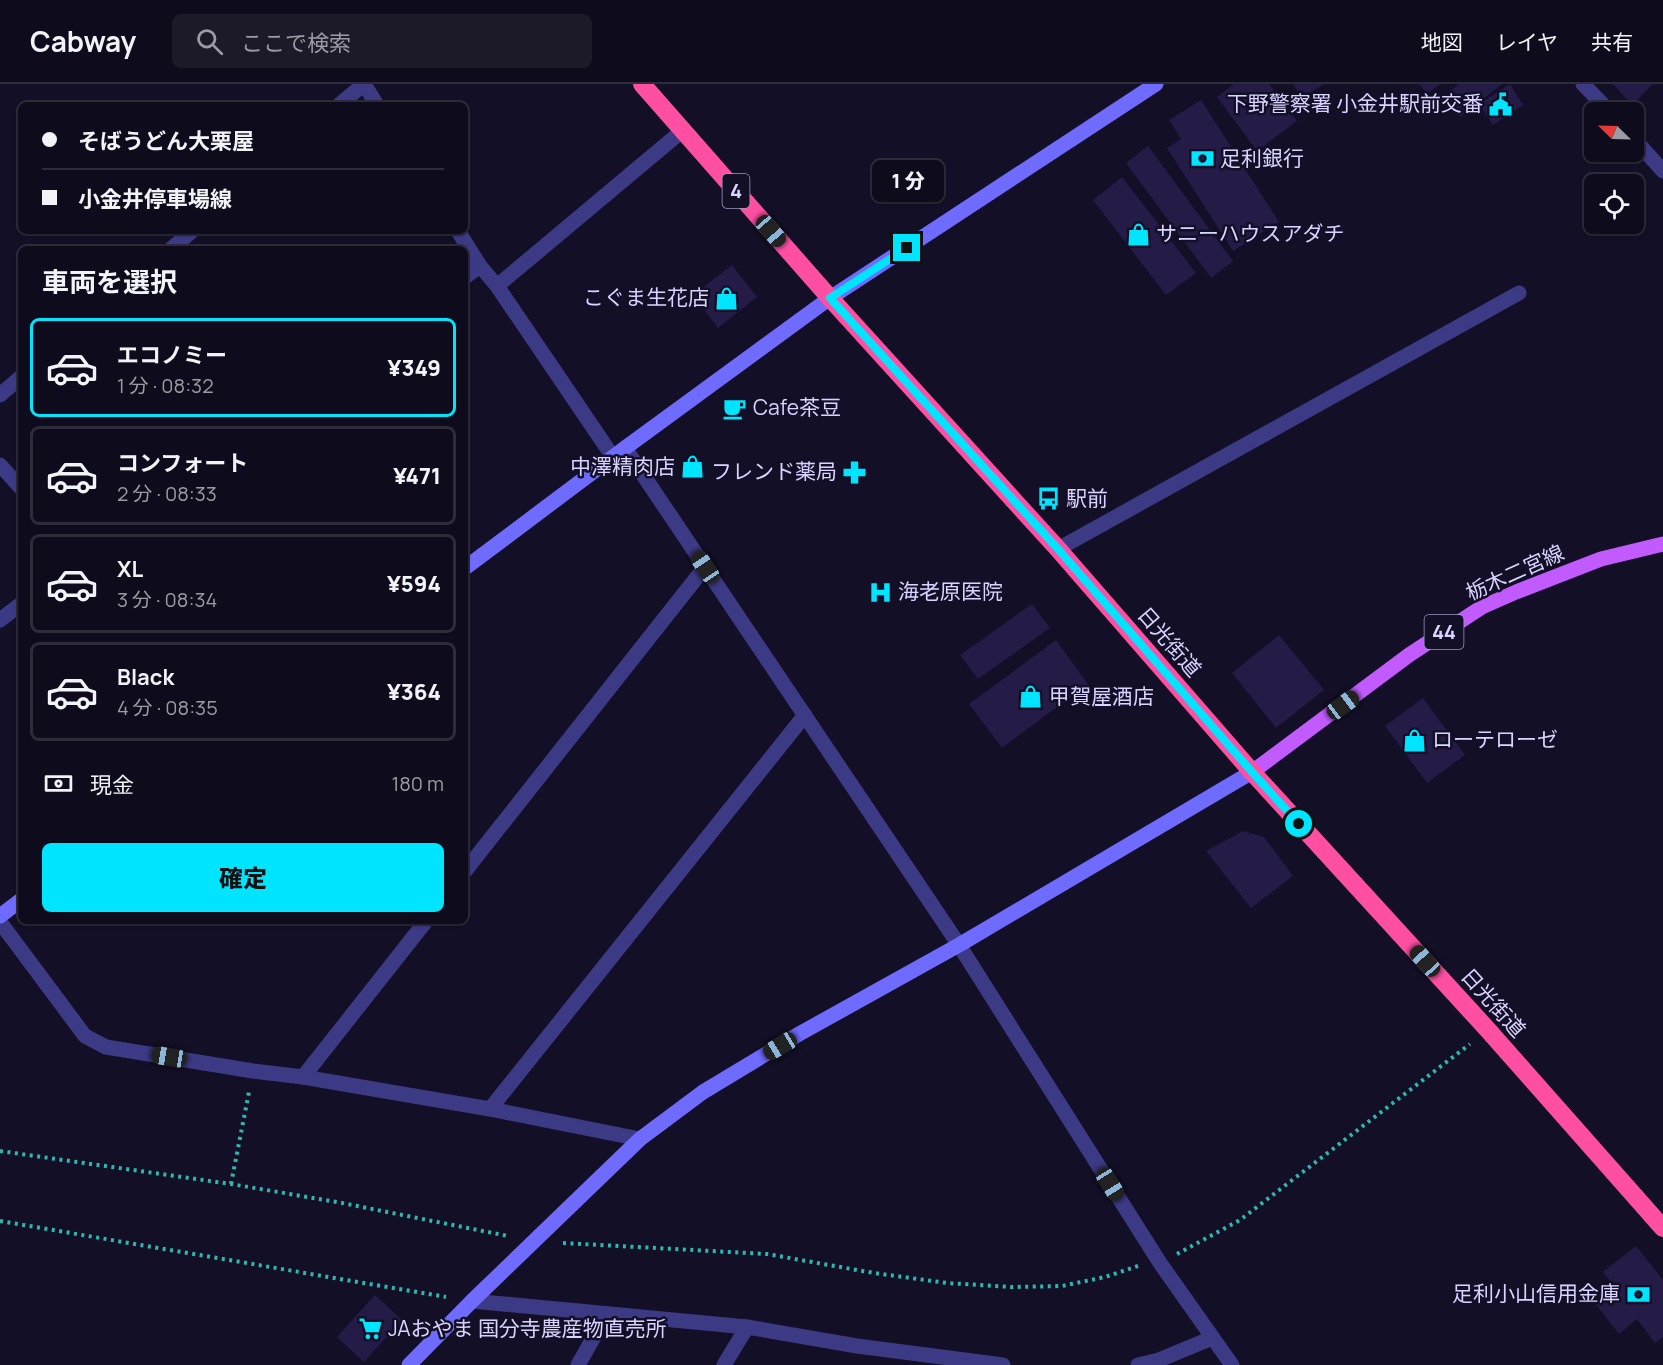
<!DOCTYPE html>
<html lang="ja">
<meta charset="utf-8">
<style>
body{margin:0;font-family:Manrope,"Noto Sans JP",sans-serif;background:#1c1929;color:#f1f3f6;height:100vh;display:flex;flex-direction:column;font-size:22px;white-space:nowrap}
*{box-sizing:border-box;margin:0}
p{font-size:20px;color:#9b9ba3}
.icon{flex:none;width:33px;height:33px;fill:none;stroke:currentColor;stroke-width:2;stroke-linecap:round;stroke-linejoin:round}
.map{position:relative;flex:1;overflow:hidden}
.side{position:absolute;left:18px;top:162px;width:450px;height:678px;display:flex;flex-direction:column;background:#0e0b1c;border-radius:9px;box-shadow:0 2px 4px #0004,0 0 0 2px #2e2b3b}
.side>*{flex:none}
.guide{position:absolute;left:18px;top:18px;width:450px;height:132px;border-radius:9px;box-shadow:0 2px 4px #0004,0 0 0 2px #2e2b3b;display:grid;align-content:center;height:132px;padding:0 24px;background:#0e0b1c}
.needle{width:39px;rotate:293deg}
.fabs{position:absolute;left:1584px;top:18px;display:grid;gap:12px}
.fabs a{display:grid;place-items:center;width:60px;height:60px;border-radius:9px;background:#0e0b1c;box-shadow:0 2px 4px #0004,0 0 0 2px #2e2b3b;font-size:30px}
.end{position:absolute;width:27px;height:27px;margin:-14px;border:8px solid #00e5ff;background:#111;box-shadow:0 0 0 3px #111}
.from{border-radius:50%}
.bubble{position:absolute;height:42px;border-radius:9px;background:#0e0b1c;box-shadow:0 2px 4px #0004,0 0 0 2px #2e2b3b;font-size:20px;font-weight:800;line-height:42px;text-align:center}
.car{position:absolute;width:18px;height:36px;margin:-18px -9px;border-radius:8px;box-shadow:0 0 4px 2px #0007;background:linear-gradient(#222 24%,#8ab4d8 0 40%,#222 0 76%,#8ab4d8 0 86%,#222 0)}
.guide b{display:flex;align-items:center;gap:21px;height:57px;font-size:22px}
.guide b+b{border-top:2px solid #2e2b3b}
.guide i{width:15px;height:15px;background:#f1f3f6}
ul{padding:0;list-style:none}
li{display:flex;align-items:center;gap:18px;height:99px;margin:0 12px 9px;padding:0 12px;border:3px solid #2e2b3b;border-radius:9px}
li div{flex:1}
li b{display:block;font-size:22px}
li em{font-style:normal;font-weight:800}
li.current{border-color:#00e5ff}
li>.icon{width:54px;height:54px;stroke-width:1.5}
h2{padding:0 24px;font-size:27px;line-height:72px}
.pay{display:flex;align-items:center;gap:15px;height:66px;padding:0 24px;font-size:22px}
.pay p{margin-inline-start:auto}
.primary-button{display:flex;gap:12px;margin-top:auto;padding:12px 24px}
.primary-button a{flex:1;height:69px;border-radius:9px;background:#00e5ff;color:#111;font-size:24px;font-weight:800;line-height:69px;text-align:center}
header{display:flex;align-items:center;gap:36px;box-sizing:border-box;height:84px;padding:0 30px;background:#0e0b1c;border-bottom:2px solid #2e2b3b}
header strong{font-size:28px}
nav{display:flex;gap:33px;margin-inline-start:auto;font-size:21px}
.search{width:420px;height:54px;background:#1c1929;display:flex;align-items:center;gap:15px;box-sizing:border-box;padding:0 21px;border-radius:9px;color:#9b9ba3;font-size:22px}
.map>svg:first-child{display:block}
.building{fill:#241b47}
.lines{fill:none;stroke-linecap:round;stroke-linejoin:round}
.path{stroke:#2fb8b0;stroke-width:4;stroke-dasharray:3 4.5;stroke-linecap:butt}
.street{stroke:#3d3a85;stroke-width:15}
.secondary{stroke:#6f6bff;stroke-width:15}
.primary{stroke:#c25bff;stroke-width:15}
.highway{stroke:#ff4fa3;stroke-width:18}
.route{stroke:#00e5ff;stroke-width:8}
.labels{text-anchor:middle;stroke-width:5;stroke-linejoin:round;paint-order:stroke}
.shield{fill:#130f26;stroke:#9e99be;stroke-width:1.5}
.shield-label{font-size:20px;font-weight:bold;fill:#d9d4ff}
.poi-label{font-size:21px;fill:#d9d4ff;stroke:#130f26;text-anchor:start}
.street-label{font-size:21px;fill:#d9d4ff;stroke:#130f26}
</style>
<header>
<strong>Cabway</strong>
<div class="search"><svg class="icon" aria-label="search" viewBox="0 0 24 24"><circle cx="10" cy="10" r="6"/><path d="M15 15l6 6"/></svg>ここで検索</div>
<nav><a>地図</a><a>レイヤ</a><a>共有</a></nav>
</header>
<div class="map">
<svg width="1663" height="1281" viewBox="0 0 1663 1281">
<rect width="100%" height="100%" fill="#130f26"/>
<g class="building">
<polygon points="1234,0 1269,0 1297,37 1257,67 1217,13"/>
<polygon points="1293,0 1324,0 1302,14"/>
<polygon points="1419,0 1440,0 1427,10"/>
<polygon points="1459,0 1502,0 1460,33 1444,12"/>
<polygon points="1510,0 1523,21 1493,41 1479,20"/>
<polygon points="1613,0 1653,0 1632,21"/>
<polygon points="1201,16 1279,138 1233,167 1167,64 1181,55 1169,36"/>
<polygon points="1148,62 1233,177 1211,194 1126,79"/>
<polygon points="1122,93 1196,189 1166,211 1093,116"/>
<polygon points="732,181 757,213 718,244 693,211"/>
<polygon points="1032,520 1050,544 978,595 960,571"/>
<polygon points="1279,551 1324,606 1276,644 1232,589"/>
<polygon points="1056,556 1088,600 1002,664 969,620"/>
<polygon points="1423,614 1465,671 1427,699 1385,642"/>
<polygon points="1243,747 1264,753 1293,792 1251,824 1206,767"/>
<polygon points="1636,1162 1663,1196 1663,1253 1655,1259 1637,1235 1619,1250 1594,1218 1614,1202 1603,1188"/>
<polygon points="375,1211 402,1236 364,1278 337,1253"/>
</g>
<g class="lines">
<g class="path">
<polyline points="0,1067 231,1100 337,1118 508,1152"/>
<polyline points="231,1100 249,1008"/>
<polyline points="0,1137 446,1213"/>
<polyline points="563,1159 767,1170 874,1189 947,1199 1012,1203 1062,1202 1105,1193 1138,1182"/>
<polyline points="1177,1170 1240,1136 1470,960"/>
</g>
<g class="street">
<polyline points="364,0 377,21"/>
<polyline points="1583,0 1610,28"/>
<polyline points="339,21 364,0"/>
<polyline points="1634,55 1663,87"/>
<polyline points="458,147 480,182 497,202 613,373"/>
<polyline points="171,165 192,147"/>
<polyline points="465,193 480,182"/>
<polyline points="497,202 682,47"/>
<polyline points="0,311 21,293"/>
<polyline points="625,364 959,861 1160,1179 1232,1281"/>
<polyline points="0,381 21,404"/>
<polyline points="1058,465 1519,209"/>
<polyline points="0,536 21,520"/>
<polyline points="465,787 705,483"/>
<polyline points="0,838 85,952 106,963 253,987 303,993 490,1025 640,1055"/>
<polyline points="303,993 426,837"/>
<polyline points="490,1025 805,631"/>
<polyline points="472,1217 747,1243 857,1262 1003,1281"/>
<polyline points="578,1281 607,1230"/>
<polyline points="724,1281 747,1243"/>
<polyline points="1138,1281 1159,1276 1212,1254"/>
</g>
<g class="secondary">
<polyline points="465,484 625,364 830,214 1156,0"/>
<polyline points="0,832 21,816"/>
<polyline points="409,1281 472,1217 640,1055 703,1008 799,950 959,861 1252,688"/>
</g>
<polyline class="primary" points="1252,688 1409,571 1482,523 1516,508 1601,475 1663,460"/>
<polyline class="highway" points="642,0 830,214 1058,465 1252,688 1488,946 1663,1144"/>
</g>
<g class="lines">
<polyline class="route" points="907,164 830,214 1058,465 1252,688 1299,740"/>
</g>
<defs>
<symbol id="civic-bare" viewBox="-9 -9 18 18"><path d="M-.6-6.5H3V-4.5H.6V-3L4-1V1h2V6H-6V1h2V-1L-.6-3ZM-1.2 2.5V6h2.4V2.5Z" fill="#00e5ff" stroke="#130f26" stroke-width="2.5" paint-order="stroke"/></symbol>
<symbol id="bank-bare" viewBox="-9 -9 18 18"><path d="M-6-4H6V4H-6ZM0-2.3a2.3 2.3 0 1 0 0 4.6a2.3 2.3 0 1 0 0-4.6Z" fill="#00e5ff" stroke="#130f26" stroke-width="2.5" paint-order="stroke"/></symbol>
<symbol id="shop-bare" viewBox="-9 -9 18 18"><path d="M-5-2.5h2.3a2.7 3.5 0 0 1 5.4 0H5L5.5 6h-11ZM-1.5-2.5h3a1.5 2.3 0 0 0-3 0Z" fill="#00e5ff" stroke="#130f26" stroke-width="2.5" paint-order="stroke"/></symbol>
<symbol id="cafe-bare" viewBox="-9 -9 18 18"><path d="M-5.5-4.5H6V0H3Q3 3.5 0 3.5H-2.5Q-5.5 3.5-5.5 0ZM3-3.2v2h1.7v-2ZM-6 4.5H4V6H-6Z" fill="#00e5ff" stroke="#130f26" stroke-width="2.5" paint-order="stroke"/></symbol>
<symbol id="pharmacy-bare" viewBox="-9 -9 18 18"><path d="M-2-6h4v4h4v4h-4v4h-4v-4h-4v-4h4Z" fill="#00e5ff" stroke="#130f26" stroke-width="2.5" paint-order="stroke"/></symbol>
<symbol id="bus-bare" viewBox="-9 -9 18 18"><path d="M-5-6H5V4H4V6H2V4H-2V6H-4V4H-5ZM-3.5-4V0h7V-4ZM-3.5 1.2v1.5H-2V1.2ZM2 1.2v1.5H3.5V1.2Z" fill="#00e5ff" stroke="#130f26" stroke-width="2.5" paint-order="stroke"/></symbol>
<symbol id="hospital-bare" viewBox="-9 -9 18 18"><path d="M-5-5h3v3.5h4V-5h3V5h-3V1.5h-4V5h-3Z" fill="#00e5ff" stroke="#130f26" stroke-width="2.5" paint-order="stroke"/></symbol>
<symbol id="supermarket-bare" viewBox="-9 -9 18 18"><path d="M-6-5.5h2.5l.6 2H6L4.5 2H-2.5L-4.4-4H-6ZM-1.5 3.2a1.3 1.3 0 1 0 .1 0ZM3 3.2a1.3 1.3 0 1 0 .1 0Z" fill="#00e5ff" stroke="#130f26" stroke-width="2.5" paint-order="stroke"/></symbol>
</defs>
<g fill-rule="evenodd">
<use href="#civic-bare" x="1484" y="4" width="33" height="33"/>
<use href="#bank-bare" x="1186" y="58" width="33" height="33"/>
<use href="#shop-bare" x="1122" y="134" width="33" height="33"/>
<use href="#shop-bare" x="710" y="198" width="33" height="33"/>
<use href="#cafe-bare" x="718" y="308" width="33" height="33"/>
<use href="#shop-bare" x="676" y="366" width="33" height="33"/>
<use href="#pharmacy-bare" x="838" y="372" width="33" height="33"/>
<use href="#bus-bare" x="1032" y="398" width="33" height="33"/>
<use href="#hospital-bare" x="864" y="492" width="33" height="33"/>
<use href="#shop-bare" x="1014" y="596" width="33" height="33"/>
<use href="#shop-bare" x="1398" y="640" width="33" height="33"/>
<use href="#bank-bare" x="1622" y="1194" width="33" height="33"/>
<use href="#supermarket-bare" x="354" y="1228" width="33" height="33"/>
</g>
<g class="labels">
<g class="shield">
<rect x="722.5" y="90" width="27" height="34" rx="4.5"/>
<rect x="1424.5" y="531" width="39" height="34" rx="4.5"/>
</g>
<g class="shield-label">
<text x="736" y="114">4</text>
<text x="1444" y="555">44</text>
</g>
<g class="poi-label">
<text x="1483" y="27" text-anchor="end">下野警察署 小金井駅前交番</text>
<text x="1220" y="82">足利銀行</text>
<text x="1156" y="157">サニーハウスアダチ</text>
<text x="709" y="221" text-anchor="end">こぐま生花店</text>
<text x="753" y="331">Cafe茶豆</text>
<text x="675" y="390" text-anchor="end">中澤精肉店</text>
<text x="837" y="395" text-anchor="end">フレンド薬局</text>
<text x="1066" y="422">駅前</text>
<text x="898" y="515">海老原医院</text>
<text x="1049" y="620">甲賀屋酒店</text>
<text x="1432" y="663">ローテローゼ</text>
<text x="1620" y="1217" text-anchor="end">足利小山信用金庫</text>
<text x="388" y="1252">JAおやま 国分寺農産物直売所</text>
</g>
<g class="street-label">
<text transform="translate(1515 489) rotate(-24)" y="7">栃木二宮線</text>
<text transform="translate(1169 558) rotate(49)" y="7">日光街道</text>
<text transform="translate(1493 919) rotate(48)" y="7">日光街道</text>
</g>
</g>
</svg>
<div class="fabs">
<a><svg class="needle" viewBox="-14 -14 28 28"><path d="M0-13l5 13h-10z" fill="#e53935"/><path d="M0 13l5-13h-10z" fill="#9b9ba3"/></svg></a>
<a><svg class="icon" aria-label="locate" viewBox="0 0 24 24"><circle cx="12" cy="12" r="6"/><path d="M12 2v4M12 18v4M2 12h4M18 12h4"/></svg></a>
</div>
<i class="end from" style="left:1299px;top:740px"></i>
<i class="end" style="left:907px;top:164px"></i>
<div class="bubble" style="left:872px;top:76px;width:72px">1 分</div>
<i class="car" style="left:771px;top:147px;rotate:139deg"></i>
<i class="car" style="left:705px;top:483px;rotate:326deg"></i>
<i class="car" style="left:1343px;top:621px;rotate:53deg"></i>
<i class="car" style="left:1425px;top:877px;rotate:318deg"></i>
<i class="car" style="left:780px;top:962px;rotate:239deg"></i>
<i class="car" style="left:169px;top:973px;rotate:279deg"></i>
<i class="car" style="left:1110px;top:1100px;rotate:148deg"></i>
<div class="guide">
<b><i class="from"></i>そばうどん大栗屋</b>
<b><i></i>小金井停車場線</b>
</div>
<section class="side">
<h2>車両を選択</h2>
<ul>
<li class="current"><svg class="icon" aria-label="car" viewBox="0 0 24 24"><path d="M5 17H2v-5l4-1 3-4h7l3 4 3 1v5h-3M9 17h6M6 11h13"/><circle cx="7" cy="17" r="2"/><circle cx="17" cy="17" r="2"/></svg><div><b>エコノミー</b><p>1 分 · 08:32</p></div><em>¥349</em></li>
<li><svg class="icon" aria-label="car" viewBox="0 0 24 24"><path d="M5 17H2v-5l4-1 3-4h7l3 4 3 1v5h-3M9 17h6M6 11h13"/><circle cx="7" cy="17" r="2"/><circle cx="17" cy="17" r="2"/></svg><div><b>コンフォート</b><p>2 分 · 08:33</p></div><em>¥471</em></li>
<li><svg class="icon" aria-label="car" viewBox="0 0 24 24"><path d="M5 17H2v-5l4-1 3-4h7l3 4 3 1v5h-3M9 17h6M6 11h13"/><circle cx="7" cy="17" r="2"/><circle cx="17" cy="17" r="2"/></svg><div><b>XL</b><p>3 分 · 08:34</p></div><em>¥594</em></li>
<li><svg class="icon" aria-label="car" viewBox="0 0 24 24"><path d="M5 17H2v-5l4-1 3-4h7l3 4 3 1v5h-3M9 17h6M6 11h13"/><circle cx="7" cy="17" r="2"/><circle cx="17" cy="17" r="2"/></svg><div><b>Black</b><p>4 分 · 08:35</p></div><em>¥364</em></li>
</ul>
<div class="pay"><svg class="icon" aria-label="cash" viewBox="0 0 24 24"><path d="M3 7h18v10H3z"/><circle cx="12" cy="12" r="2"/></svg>現金<p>180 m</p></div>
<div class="primary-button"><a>確定</a></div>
</section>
</div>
